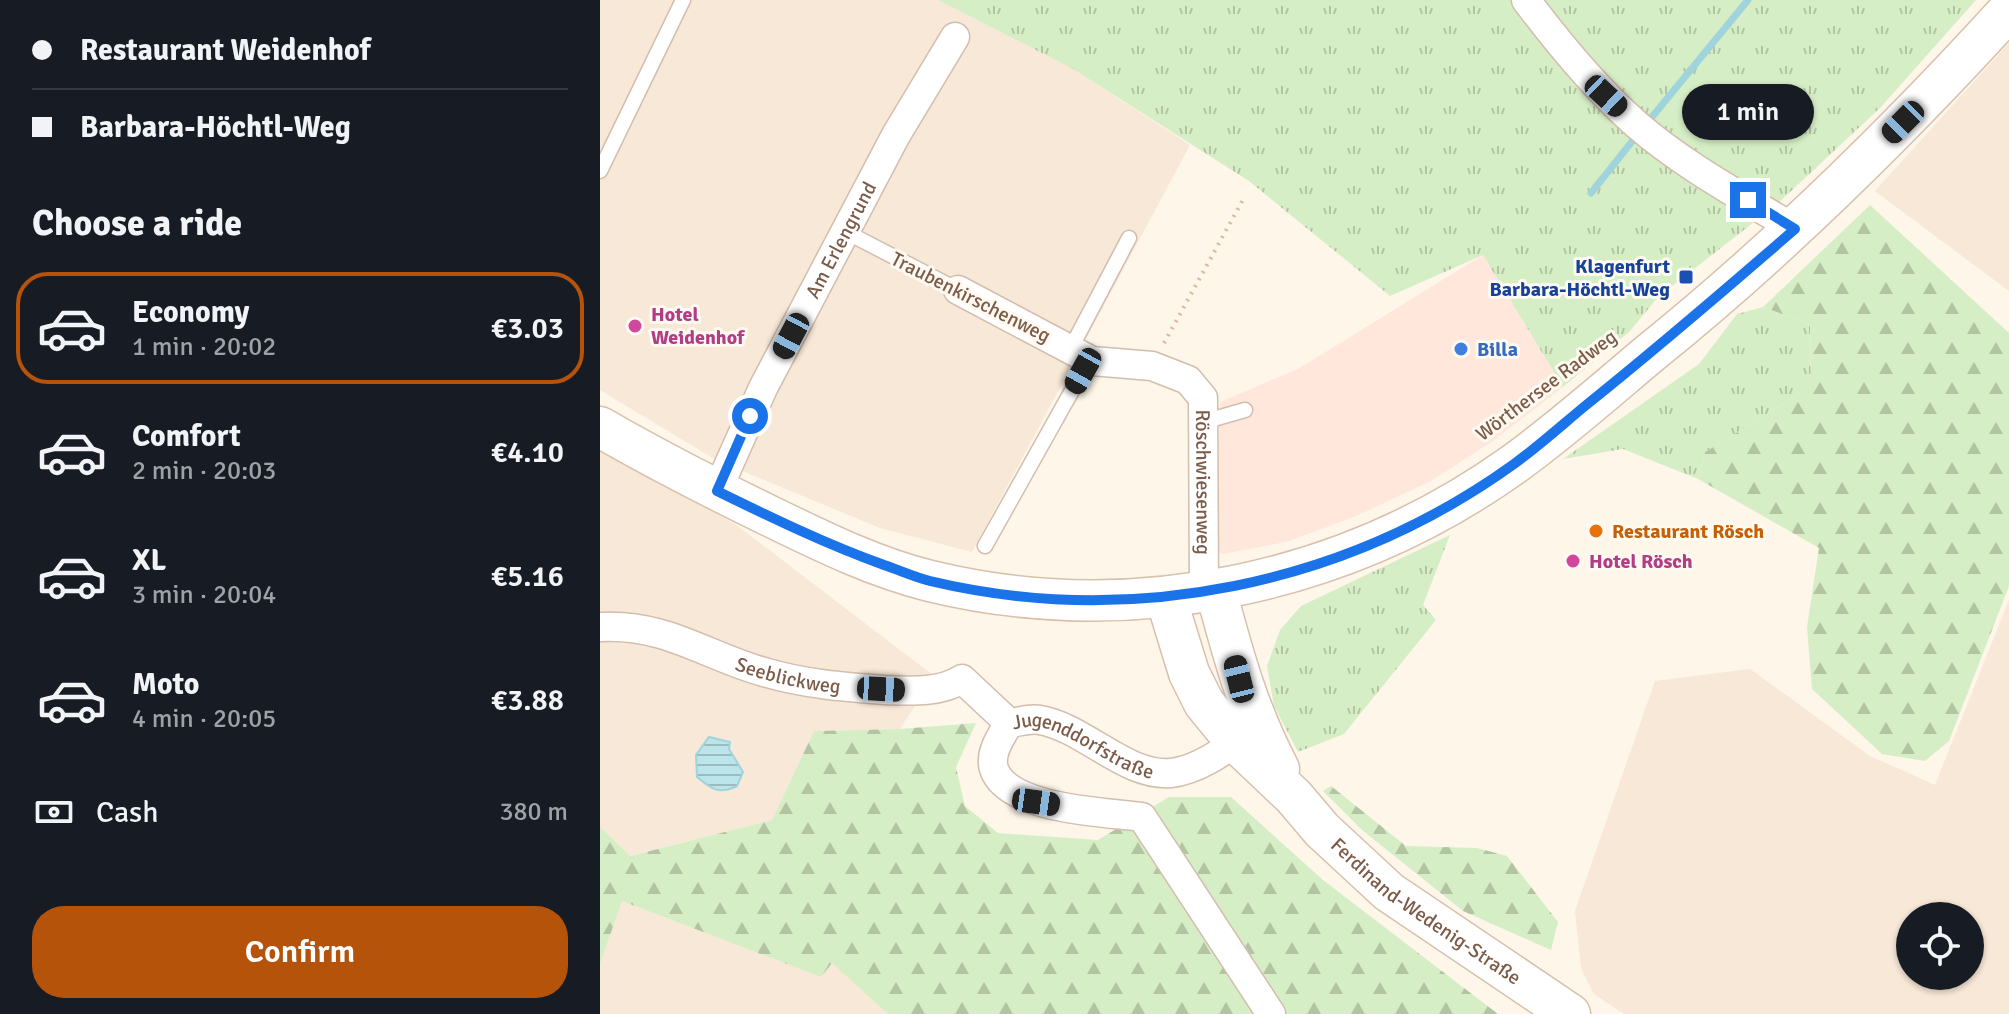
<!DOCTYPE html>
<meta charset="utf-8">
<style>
body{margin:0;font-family:Signika,sans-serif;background:#242831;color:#f1f3f6;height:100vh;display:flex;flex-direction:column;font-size:30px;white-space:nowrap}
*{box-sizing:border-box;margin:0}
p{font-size:26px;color:#9ea1a6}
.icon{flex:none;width:44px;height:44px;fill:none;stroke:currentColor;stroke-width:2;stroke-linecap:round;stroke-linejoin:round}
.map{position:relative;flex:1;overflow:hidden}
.panel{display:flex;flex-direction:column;background:#171b24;width:600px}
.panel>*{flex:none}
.top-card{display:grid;align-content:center;height:176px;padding:0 32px;background:#171b24}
.controls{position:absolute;left:1296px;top:902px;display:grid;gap:16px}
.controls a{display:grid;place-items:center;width:88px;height:88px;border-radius:50%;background:#171b24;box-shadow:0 2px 6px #0004;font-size:40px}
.end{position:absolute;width:36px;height:36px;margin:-18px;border:10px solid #1a73e8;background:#fff;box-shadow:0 0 0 4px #fff}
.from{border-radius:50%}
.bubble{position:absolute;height:56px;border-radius:28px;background:#171b24;box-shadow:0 2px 6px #0004;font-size:26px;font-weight:600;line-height:56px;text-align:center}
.car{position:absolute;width:24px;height:48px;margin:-24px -12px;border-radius:10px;box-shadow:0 0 6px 2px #0007;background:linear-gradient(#222 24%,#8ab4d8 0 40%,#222 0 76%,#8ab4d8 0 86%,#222 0)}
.top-card b{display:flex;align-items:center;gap:28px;height:76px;font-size:30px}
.top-card b+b{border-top:2px solid #363941}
.top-card i{width:20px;height:20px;background:#f1f3f6}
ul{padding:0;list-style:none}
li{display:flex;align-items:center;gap:24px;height:112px;margin:0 16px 12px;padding:0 16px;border:4px solid transparent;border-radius:32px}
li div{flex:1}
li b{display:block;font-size:30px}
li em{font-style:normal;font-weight:600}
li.selected{border-color:#b45309}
li>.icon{width:72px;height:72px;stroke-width:1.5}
h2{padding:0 32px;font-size:36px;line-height:96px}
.pay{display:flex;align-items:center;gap:20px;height:88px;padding:0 32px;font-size:30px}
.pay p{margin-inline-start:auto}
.action{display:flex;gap:16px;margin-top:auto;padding:16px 32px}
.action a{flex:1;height:92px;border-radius:32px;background:#b45309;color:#fff;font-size:32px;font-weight:600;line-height:92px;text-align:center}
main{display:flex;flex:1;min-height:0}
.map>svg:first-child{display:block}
.residential{fill:#f7e8d7;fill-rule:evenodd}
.commercial{fill:#ffe7dc}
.grass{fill:url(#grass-tufts)}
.forest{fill:url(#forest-firs)}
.water{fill:url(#water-rules);stroke:#a0d4dd;stroke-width:2}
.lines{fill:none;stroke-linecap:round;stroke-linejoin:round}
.stream{stroke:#a0d4dd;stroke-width:7}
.lane-casing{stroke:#d3bdad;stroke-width:17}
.street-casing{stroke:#d3bdad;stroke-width:31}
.secondary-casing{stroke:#d8c0ac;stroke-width:43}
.path{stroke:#dcb7a0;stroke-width:4;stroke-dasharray:2 6;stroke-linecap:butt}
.lane{stroke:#fff;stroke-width:14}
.street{stroke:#fff;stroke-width:28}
.secondary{stroke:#fff;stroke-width:40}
.route{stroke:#1a73e8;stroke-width:10}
.transit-dot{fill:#1a4fb4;stroke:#fffaf1;stroke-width:3}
.hotel-dot{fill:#d1479c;stroke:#fffaf1;stroke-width:3}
.shop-dot{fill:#3f7fe0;stroke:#fffaf1;stroke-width:3}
.food-dot{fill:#e8710a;stroke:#fffaf1;stroke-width:3}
.labels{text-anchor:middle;stroke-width:6;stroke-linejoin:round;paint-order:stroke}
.street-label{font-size:20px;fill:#7c5b49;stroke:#fffaf1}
.transit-label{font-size:20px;font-weight:bold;fill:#164399;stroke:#fffaf1;text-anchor:end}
.hotel-label{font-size:20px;font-weight:bold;fill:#b23c85;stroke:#fffaf1;text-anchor:start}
.shop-label{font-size:20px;font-weight:bold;fill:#366cbe;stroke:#fffaf1;text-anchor:start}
.food-label{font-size:20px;font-weight:bold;fill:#c56008;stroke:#fffaf1;text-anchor:start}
</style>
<main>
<section class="panel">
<div class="top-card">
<b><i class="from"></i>Restaurant Weidenhof</b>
<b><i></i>Barbara-Höchtl-Weg</b>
</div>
<h2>Choose a ride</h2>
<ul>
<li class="selected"><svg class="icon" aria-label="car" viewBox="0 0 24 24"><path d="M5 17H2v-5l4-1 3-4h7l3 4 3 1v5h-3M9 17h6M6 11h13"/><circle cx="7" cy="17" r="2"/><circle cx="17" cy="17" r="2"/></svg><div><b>Economy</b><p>1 min · 20:02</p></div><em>€3.03</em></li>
<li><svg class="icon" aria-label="car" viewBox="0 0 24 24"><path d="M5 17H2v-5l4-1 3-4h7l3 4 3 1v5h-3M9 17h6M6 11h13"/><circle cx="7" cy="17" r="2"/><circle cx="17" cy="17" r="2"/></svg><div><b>Comfort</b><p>2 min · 20:03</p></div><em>€4.10</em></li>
<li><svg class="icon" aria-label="car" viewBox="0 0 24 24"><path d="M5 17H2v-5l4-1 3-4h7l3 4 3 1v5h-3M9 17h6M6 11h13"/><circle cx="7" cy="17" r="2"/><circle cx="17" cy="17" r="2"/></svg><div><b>XL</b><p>3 min · 20:04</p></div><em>€5.16</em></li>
<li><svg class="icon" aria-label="car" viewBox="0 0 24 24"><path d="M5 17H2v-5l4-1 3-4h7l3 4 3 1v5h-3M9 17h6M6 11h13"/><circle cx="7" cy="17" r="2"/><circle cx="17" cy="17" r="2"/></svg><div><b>Moto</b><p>4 min · 20:05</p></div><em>€3.88</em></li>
</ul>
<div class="pay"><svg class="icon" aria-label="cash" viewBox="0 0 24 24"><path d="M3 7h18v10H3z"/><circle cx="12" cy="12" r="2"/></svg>Cash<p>380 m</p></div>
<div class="action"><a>Confirm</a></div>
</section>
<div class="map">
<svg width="1409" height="1014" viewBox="0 0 1409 1014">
<defs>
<pattern id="grass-tufts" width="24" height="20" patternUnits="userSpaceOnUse" patternTransform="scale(2)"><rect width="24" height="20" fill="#d6eec5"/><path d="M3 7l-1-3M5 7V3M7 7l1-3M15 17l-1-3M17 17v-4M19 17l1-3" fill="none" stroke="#b3c4a2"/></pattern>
<pattern id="forest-firs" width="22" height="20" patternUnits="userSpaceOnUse" patternTransform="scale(2)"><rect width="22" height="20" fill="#d6eec5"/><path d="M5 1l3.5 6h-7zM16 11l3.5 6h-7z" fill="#b3c4a2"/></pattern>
<pattern id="water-rules" width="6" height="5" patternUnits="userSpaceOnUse" patternTransform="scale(2)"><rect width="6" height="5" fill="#bbe4eb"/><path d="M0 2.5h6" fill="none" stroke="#9dbcc0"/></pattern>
</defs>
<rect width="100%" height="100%" fill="#fef6e9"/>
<g class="residential">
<polygon points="0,0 338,0 473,69 590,145 372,552 280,528 116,460 0,390"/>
<polygon points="1409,43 1409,291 1275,191"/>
<polygon points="0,451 135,524 334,676 300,729 214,731 172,820 29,856 0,827"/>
<path d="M1409,600V1014H1024L994,994L981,968L975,911L1055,681L1150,669L1270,756L1335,785ZM1310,916H1370V976H1310Z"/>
<polygon points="22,901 221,977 232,962 288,1014 0,1014 0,964"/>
</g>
<polygon class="commercial" points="883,255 963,387 893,441 831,481 754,517 686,542 622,554 616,549 620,402 698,369"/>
<g class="grass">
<polygon points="338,0 914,0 1158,219 1058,297 1030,331 963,387 883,255 790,296 649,181 473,69"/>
<polygon points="938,0 1376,0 1280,108 1174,207 1044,120"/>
<polygon points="1163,307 1210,324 1211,387 1105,452 1098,479 1023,449 963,459 1099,364 1137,314"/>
<polygon points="850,535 823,605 836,620 744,734 698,752 674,706 667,666 680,630 701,606"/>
</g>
<g class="forest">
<polygon points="1270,205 1409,333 1409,586 1349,741 1325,761 1282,754 1212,689 1207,627 1219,548 1098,479 1105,452 1211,387 1210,324 1163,307"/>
<polygon points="376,723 356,767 365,806 398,833 498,840 569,797 631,797 723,880 898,1014 288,1014 232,963 221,977 22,901 0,964 0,827 30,856 172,820 214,731 300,729"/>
<polygon points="731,786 806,846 877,848 907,856 958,922 951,950 863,911 762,830 723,791"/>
</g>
<path class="water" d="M109,737L130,742L129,749L143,772L137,786C118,795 112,789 97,777L96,755Z"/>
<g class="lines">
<g class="stream">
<polyline points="1052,117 1148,0"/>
<polyline points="991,193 1034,139"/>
</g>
<defs>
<g id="lane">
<polyline points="0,171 83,0"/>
<polyline points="246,232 358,290"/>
<polyline points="471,348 529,238"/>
<polyline points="603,422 645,410"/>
<polyline points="385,546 483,371 492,361"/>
</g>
<g id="street">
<path d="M926,0C959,44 994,87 1036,124C1083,165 1141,196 1195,229"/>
<path id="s1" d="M358,290L492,361L552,366L588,380L603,398L604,593"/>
<path id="s2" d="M117,491L163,388L296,135L355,37"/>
<path id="s3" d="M0,627C65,623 106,656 164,672C204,684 244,687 285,690C311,691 340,693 362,679L409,723"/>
<path d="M409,723C401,737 389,753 394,769C408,810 506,812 542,817L671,1014"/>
<path id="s4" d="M409,723C419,722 430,718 440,720C485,728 526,777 571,773C599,770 628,748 649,733"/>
</g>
<g id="secondary">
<path d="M0,427C57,460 116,490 176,519C225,543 277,568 330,581C532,630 746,584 914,464C961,430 1005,391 1049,354C1178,250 1297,133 1409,10"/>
<path d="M616,591C633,655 648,710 679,769"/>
<path id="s5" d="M566,598L589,673L604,703L636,742L694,797L722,830L789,892L970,1014"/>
</g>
</defs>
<use href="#lane" class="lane-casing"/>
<use href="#street" class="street-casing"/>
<use href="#secondary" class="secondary-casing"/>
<polyline class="path" points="564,343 645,196"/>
<use href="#lane" class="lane"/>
<use href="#street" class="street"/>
<use href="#secondary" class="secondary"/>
</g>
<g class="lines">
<path class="route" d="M150,416L117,491C172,518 226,544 284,565C299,570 314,577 330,581C532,629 746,585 914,464C939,446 962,425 985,406C1056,349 1126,289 1195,229L1148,200"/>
</g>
<rect class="transit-dot" x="1078" y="269" width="16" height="16" rx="4"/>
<g class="hotel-dot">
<circle cx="35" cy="326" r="8"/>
<circle cx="973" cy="561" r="8"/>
</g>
<circle class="shop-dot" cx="861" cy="349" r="8"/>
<circle class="food-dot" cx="996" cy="531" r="8"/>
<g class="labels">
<g class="street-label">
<text dy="7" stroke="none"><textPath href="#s2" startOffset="280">Am Erlengrund</textPath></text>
<text transform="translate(371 297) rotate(27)" y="7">Traubenkirschenweg</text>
<text transform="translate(946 385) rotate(-37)" y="7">Wörthersee Radweg</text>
<text dy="7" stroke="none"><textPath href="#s1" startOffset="358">Röschwiesenweg</textPath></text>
<text dy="7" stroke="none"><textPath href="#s3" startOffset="196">Seeblickweg</textPath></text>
<text dy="7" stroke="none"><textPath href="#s4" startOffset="80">Jugenddorfstraße</textPath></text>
<text dy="7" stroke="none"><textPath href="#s5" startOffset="418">Ferdinand-Wedenig-Straße</textPath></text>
</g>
<g class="transit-label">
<text x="1070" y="273">Klagenfurt<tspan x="1070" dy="23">Barbara-Höchtl-Weg</tspan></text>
</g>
<g class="hotel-label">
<text x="51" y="321">Hotel<tspan x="51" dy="23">Weidenhof</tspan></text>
<text x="989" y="568">Hotel Rösch</text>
</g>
<g class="shop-label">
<text x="877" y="356">Billa</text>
</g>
<g class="food-label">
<text x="1012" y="538">Restaurant Rösch</text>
</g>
</g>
</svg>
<div class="controls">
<a><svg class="icon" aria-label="locate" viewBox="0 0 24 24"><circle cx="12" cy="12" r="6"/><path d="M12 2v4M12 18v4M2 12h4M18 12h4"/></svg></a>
</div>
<i class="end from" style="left:150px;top:416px"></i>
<i class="end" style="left:1148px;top:200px"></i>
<div class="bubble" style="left:1082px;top:84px;width:132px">1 min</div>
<i class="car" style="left:1006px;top:96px;rotate:133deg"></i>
<i class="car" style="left:1303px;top:122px;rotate:225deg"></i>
<i class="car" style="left:191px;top:336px;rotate:208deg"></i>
<i class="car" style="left:483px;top:371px;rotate:209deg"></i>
<i class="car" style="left:639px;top:679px;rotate:346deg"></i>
<i class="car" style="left:281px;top:689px;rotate:93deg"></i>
<i class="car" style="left:436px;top:802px;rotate:98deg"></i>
</div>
</main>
